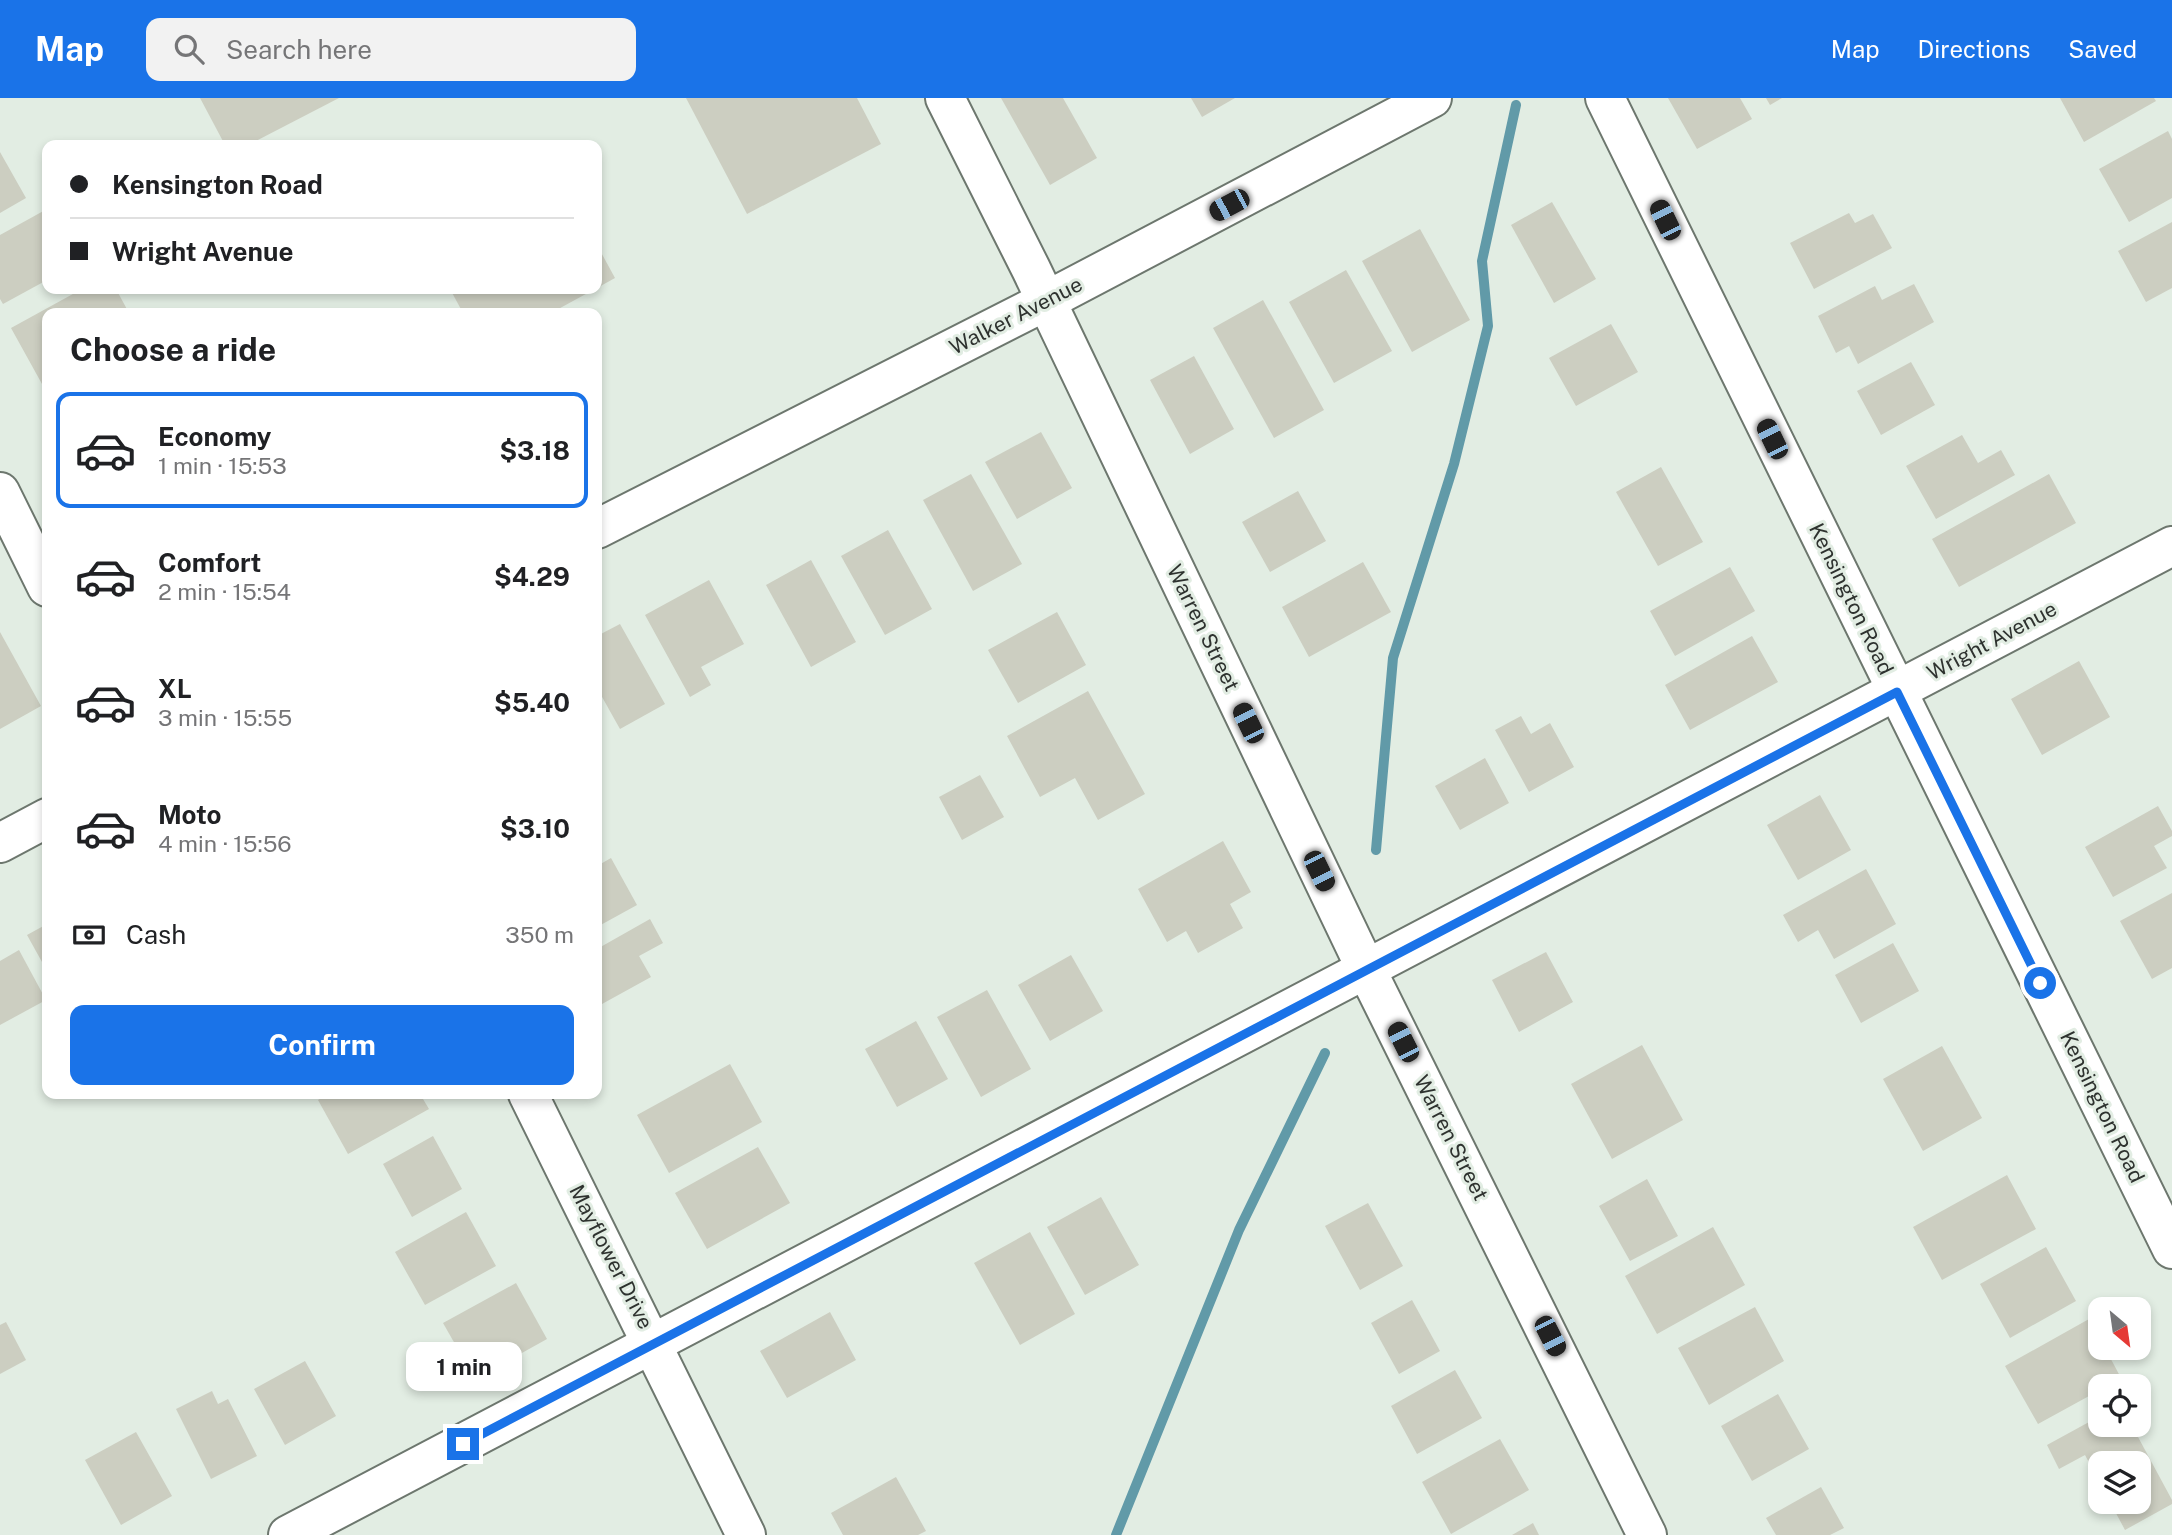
<!DOCTYPE html>
<meta charset="utf-8">
<style>
body{margin:0;font-family:"Public Sans",sans-serif;background:#f2f2f2;color:#202124;height:100vh;display:flex;flex-direction:column;font-size:26px;white-space:nowrap}
*{box-sizing:border-box;margin:0}
p{font-size:23px;color:#757577}
.icon{flex:none;width:38px;height:38px;fill:none;stroke:currentColor;stroke-width:2;stroke-linecap:round;stroke-linejoin:round}
.map{position:relative;flex:1;overflow:hidden}
.sheet{position:absolute;left:42px;top:210px;width:560px;height:791px;display:flex;flex-direction:column;background:#fff;border-radius:14px;box-shadow:0 4px 10px #0003}
.sheet>*{flex:none}
.banner{position:absolute;left:42px;top:42px;width:560px;height:154px;border-radius:14px;box-shadow:0 4px 10px #0003;display:grid;align-content:center;height:154px;padding:0 28px;background:#fff}
.needle{width:46px;rotate:151deg}
.buttons{position:absolute;left:2088px;top:1199px;display:grid;gap:14px}
.buttons a{display:grid;place-items:center;width:63px;height:63px;border-radius:14px;background:#fff;box-shadow:0 4px 10px #0003;font-size:35px}
.end{position:absolute;width:32px;height:32px;margin:-16px;border:9px solid #1a73e8;background:#fff;box-shadow:0 0 0 4px #fff}
.from{border-radius:50%}
.bubble{position:absolute;height:49px;border-radius:14px;background:#fff;box-shadow:0 4px 10px #0003;font-size:23px;font-weight:700;line-height:49px;text-align:center}
.car{position:absolute;width:21px;height:42px;margin:-21px -10px;border-radius:9px;box-shadow:0 0 5px 2px #0007;background:linear-gradient(#222 24%,#8ab4d8 0 40%,#222 0 76%,#8ab4d8 0 86%,#222 0)}
.banner b{display:flex;align-items:center;gap:24px;height:66px;font-size:26px}
.banner b+b{border-top:2px solid #e0e0e0}
.banner i{width:18px;height:18px;background:#202124}
ul{padding:0;list-style:none}
li{display:flex;align-items:center;gap:21px;height:116px;margin:0 14px 10px;padding:0 14px;border:4px solid transparent;border-radius:14px}
li div{flex:1}
li b{display:block;font-size:26px}
li em{font-style:normal;font-weight:700}
li.selected{border-color:#1a73e8}
li>.icon{width:63px;height:63px;stroke-width:1.5}
h2{padding:0 28px;font-size:32px;line-height:84px}
.pay{display:flex;align-items:center;gap:18px;height:77px;padding:0 28px;font-size:26px}
.pay p{margin-inline-start:auto}
.action{display:flex;gap:14px;margin-top:auto;padding:14px 28px}
.action a{flex:1;height:80px;border-radius:14px;background:#1a73e8;color:#fff;font-size:28px;font-weight:700;line-height:80px;text-align:center}
header{display:flex;align-items:center;gap:42px;box-sizing:border-box;height:98px;padding:0 35px;background:#1a73e8;color:#fff}
header strong{font-size:33px}
nav{display:flex;gap:38px;margin-inline-start:auto;font-size:24px}
.search{width:490px;height:63px;background:#f2f2f2;display:flex;align-items:center;gap:18px;box-sizing:border-box;padding:0 24px;border-radius:14px;color:#757577;font-size:26px}
.map>svg:first-child{display:block}
.lines{fill:none;stroke-linecap:round;stroke-linejoin:round}
.stream{stroke:#619aa8;stroke-width:10}
.building{fill:#cccec1}
.minor-casing{stroke:#6d776e;stroke-width:42}
.minor{stroke:#fff;stroke-width:38}
.route{stroke:#1a73e8;stroke-width:9}
.labels{text-anchor:middle;stroke-width:6;stroke-linejoin:round;paint-order:stroke}
.street-label{font-size:21px;fill:#2e322f;stroke:#e2ede3}
</style>
<header>
<strong>Map</strong>
<div class="search"><svg class="icon" aria-label="search" viewBox="0 0 24 24"><circle cx="10" cy="10" r="6"/><path d="M15 15l6 6"/></svg>Search here</div>
<nav><a>Map</a><a>Directions</a><a>Saved</a></nav>
</header>
<div class="map">
<svg width="2172" height="1437" viewBox="0 0 2172 1437">
<rect width="100%" height="100%" fill="#e2ede3"/>
<g class="lines">
<g class="stream">
<polyline points="1376,752 1393,560 1454,366 1488,228 1482,163 1516,7"/>
<polyline points="1116,1437 1239,1132 1325,955"/>
</g>
</g>
<g class="building">
<polygon points="200,0 339,0 248,47 225,47"/>
<polygon points="686,0 857,0 881,46 747,116"/>
<polygon points="1001,0 1063,0 1097,60 1050,87"/>
<polygon points="1191,0 1235,0 1202,19"/>
<polygon points="1668,0 1740,0 1752,21 1697,51"/>
<polygon points="1766,0 1782,0 1770,7"/>
<polygon points="2060,0 2154,0 2156,3 2084,44"/>
<polygon points="2168,33 2172,41 2172,100 2129,124 2099,71"/>
<polygon points="0,54 26,100 0,115"/>
<polygon points="1552,104 1596,181 1554,205 1511,127"/>
<polygon points="47,111 47,182 3,206 0,201 0,137"/>
<polygon points="1849,115 1855,125 1873,116 1892,150 1814,191 1790,145"/>
<polygon points="2172,124 2172,190 2146,204 2118,153"/>
<polygon points="1420,131 1470,222 1412,254 1362,163"/>
<polygon points="597,147 615,180 597,190"/>
<polygon points="1346,172 1392,253 1334,285 1289,204"/>
<polygon points="1914,186 1934,224 1858,266 1849,248 1836,255 1818,218 1875,188 1882,202"/>
<polygon points="82,191 116,191 129,215 47,215 47,283 42,286 11,230"/>
<polygon points="450,191 595,191 551,215 463,215"/>
<polygon points="1263,202 1324,312 1274,340 1213,230"/>
<polygon points="1611,226 1638,274 1576,308 1549,260"/>
<polygon points="1194,258 1234,331 1190,356 1150,282"/>
<polygon points="1911,264 1935,307 1881,337 1857,293"/>
<polygon points="1041,334 1072,390 1017,421 985,364"/>
<polygon points="1962,337 1978,365 2001,352 2015,377 1936,421 1906,368"/>
<polygon points="1661,369 1703,444 1658,468 1616,394"/>
<polygon points="971,376 1022,466 973,493 923,402"/>
<polygon points="2049,376 2076,425 1959,489 1932,441"/>
<polygon points="1298,393 1326,443 1270,474 1242,424"/>
<polygon points="888,432 932,511 885,537 841,458"/>
<polygon points="811,462 856,544 811,569 766,487"/>
<polygon points="1363,464 1391,514 1309,559 1282,509"/>
<polygon points="1730,469 1755,513 1675,558 1650,513"/>
<polygon points="709,482 744,546 701,569 711,587 690,599 645,517"/>
<polygon points="1057,514 1086,567 1018,605 988,552"/>
<polygon points="620,526 665,606 620,631 597,590 597,538"/>
<polygon points="0,534 41,608 0,631"/>
<polygon points="1752,538 1778,584 1690,632 1665,587"/>
<polygon points="2079,563 2110,619 2042,657 2011,601"/>
<polygon points="1088,593 1145,696 1098,722 1075,680 1040,699 1007,638"/>
<polygon points="1521,618 1531,636 1550,625 1574,669 1529,694 1495,632"/>
<polygon points="1485,660 1509,705 1460,732 1435,688"/>
<polygon points="980,677 1004,719 962,742 939,699"/>
<polygon points="1820,697 1851,752 1798,782 1767,727"/>
<polygon points="2158,708 2172,733 2172,738 2154,748 2167,770 2113,799 2085,749"/>
<polygon points="1223,743 1251,794 1230,806 1243,830 1198,855 1186,833 1167,844 1138,791"/>
<polygon points="611,760 637,807 597,829 597,768"/>
<polygon points="1866,771 1896,826 1834,861 1818,832 1798,844 1783,817"/>
<polygon points="2172,795 2172,870 2152,881 2120,823"/>
<polygon points="650,821 663,845 639,858 651,879 602,906 597,896 597,851"/>
<polygon points="47,826 47,873 27,837"/>
<polygon points="1893,845 1919,893 1861,925 1835,877"/>
<polygon points="19,852 46,902 0,927 0,863"/>
<polygon points="1546,854 1573,904 1519,934 1492,882"/>
<polygon points="1071,857 1103,913 1050,943 1018,887"/>
<polygon points="987,892 1031,971 981,999 937,919"/>
<polygon points="916,923 948,981 897,1009 865,951"/>
<polygon points="1642,947 1683,1022 1612,1061 1571,986"/>
<polygon points="1942,948 1982,1020 1923,1053 1883,981"/>
<polygon points="730,966 762,1024 669,1075 637,1017"/>
<polygon points="329,996 420,996 429,1011 348,1056 318,1002"/>
<polygon points="433,1038 462,1091 412,1119 383,1066"/>
<polygon points="758,1049 790,1105 707,1151 675,1095"/>
<polygon points="2007,1077 2036,1131 1942,1182 1913,1129"/>
<polygon points="1647,1081 1678,1138 1630,1163 1599,1108"/>
<polygon points="1101,1099 1139,1167 1085,1197 1047,1129"/>
<polygon points="1368,1105 1403,1168 1360,1192 1325,1128"/>
<polygon points="466,1114 496,1168 425,1207 395,1154"/>
<polygon points="1713,1129 1745,1187 1657,1236 1625,1178"/>
<polygon points="1030,1134 1075,1216 1020,1247 974,1165"/>
<polygon points="2046,1149 2076,1203 2010,1240 1980,1186"/>
<polygon points="516,1185 547,1241 475,1281 443,1225"/>
<polygon points="1412,1202 1440,1253 1399,1276 1371,1225"/>
<polygon points="1755,1209 1784,1263 1709,1307 1678,1250"/>
<polygon points="830,1214 856,1262 787,1300 760,1253"/>
<polygon points="2089,1221 2100,1241 2100,1250 2105,1250 2121,1280 2100,1288 2100,1292 2038,1326 2005,1268"/>
<polygon points="6,1224 26,1262 0,1276 0,1227"/>
<polygon points="305,1263 336,1318 285,1347 254,1291"/>
<polygon points="1455,1272 1482,1320 1417,1356 1391,1308"/>
<polygon points="212,1293 218,1306 228,1301 257,1358 211,1381 176,1311"/>
<polygon points="1778,1296 1809,1351 1752,1383 1721,1328"/>
<polygon points="2100,1318 2100,1326 2131,1326 2172,1402 2172,1406 2125,1432 2110,1404 2138,1404 2138,1365 2100,1365 2100,1385 2085,1357 2059,1371 2047,1347"/>
<polygon points="136,1334 172,1398 121,1427 85,1362"/>
<polygon points="1500,1341 1529,1392 1451,1436 1422,1384"/>
<polygon points="896,1379 926,1433 918,1437 843,1437 831,1415"/>
<polygon points="1821,1389 1844,1430 1830,1437 1776,1437 1766,1420"/>
<polygon points="1533,1425 1539,1437 1512,1437"/>
</g>
<g class="lines">
<defs>
<g id="minor">
<polyline points="945,0 1031,171 1366,871 1647,1437"/>
<polyline points="1605,0 2172,1151"/>
<polyline points="0,394 47,489"/>
<polyline points="597,431 1046,203 1432,0"/>
<polyline points="0,745 47,720"/>
<polyline points="528,996 746,1437"/>
<polyline points="288,1437 2172,448"/>
</g>
</defs>
<use href="#minor" class="minor-casing"/>
<use href="#minor" class="minor"/>
</g>
<g class="lines">
<polyline class="route" points="463,1346 1897,594 2040,885"/>
</g>
<g class="labels">
<g class="street-label">
<text transform="translate(1016 218) rotate(-27)" y="7">Walker Avenue</text>
<text transform="translate(1851 501) rotate(64)" y="7">Kensington Road</text>
<text transform="translate(1203 530) rotate(64)" y="7">Warren Street</text>
<text transform="translate(1992 543) rotate(-28)" y="7">Wright Avenue</text>
<text transform="translate(2102 1009) rotate(64)" y="7">Kensington Road</text>
<text transform="translate(1451 1040) rotate(63)" y="7">Warren Street</text>
<text transform="translate(611 1159) rotate(63)" y="7">Mayflower Drive</text>
</g>
</g>
</svg>
<div class="buttons">
<a><svg class="needle" viewBox="-14 -14 28 28"><path d="M0-13l5 13h-10z" fill="#e53935"/><path d="M0 13l5-13h-10z" fill="#757577"/></svg></a>
<a><svg class="icon" aria-label="locate" viewBox="0 0 24 24"><circle cx="12" cy="12" r="6"/><path d="M12 2v4M12 18v4M2 12h4M18 12h4"/></svg></a>
<a><svg class="icon" aria-label="layers" viewBox="0 0 24 24"><path d="M12 4l9 5-9 5-9-5zM3 14l9 5 9-5"/></svg></a>
</div>
<i class="end from" style="left:2040px;top:885px"></i>
<i class="end" style="left:463px;top:1346px"></i>
<div class="bubble" style="left:406px;top:1244px;width:116px">1 min</div>
<i class="car" style="left:1229px;top:107px;rotate:242deg"></i>
<i class="car" style="left:1665px;top:122px;rotate:334deg"></i>
<i class="car" style="left:1772px;top:341px;rotate:334deg"></i>
<i class="car" style="left:1248px;top:625px;rotate:334deg"></i>
<i class="car" style="left:1319px;top:773px;rotate:154deg"></i>
<i class="car" style="left:1403px;top:944px;rotate:333deg"></i>
<i class="car" style="left:1550px;top:1238px;rotate:153deg"></i>
<div class="banner">
<b><i class="from"></i>Kensington Road</b>
<b><i></i>Wright Avenue</b>
</div>
<section class="sheet">
<h2>Choose a ride</h2>
<ul>
<li class="selected"><svg class="icon" aria-label="car" viewBox="0 0 24 24"><path d="M5 17H2v-5l4-1 3-4h7l3 4 3 1v5h-3M9 17h6M6 11h13"/><circle cx="7" cy="17" r="2"/><circle cx="17" cy="17" r="2"/></svg><div><b>Economy</b><p>1 min · 15:53</p></div><em>$3.18</em></li>
<li><svg class="icon" aria-label="car" viewBox="0 0 24 24"><path d="M5 17H2v-5l4-1 3-4h7l3 4 3 1v5h-3M9 17h6M6 11h13"/><circle cx="7" cy="17" r="2"/><circle cx="17" cy="17" r="2"/></svg><div><b>Comfort</b><p>2 min · 15:54</p></div><em>$4.29</em></li>
<li><svg class="icon" aria-label="car" viewBox="0 0 24 24"><path d="M5 17H2v-5l4-1 3-4h7l3 4 3 1v5h-3M9 17h6M6 11h13"/><circle cx="7" cy="17" r="2"/><circle cx="17" cy="17" r="2"/></svg><div><b>XL</b><p>3 min · 15:55</p></div><em>$5.40</em></li>
<li><svg class="icon" aria-label="car" viewBox="0 0 24 24"><path d="M5 17H2v-5l4-1 3-4h7l3 4 3 1v5h-3M9 17h6M6 11h13"/><circle cx="7" cy="17" r="2"/><circle cx="17" cy="17" r="2"/></svg><div><b>Moto</b><p>4 min · 15:56</p></div><em>$3.10</em></li>
</ul>
<div class="pay"><svg class="icon" aria-label="cash" viewBox="0 0 24 24"><path d="M3 7h18v10H3z"/><circle cx="12" cy="12" r="2"/></svg>Cash<p>350 m</p></div>
<div class="action"><a>Confirm</a></div>
</section>
</div>
